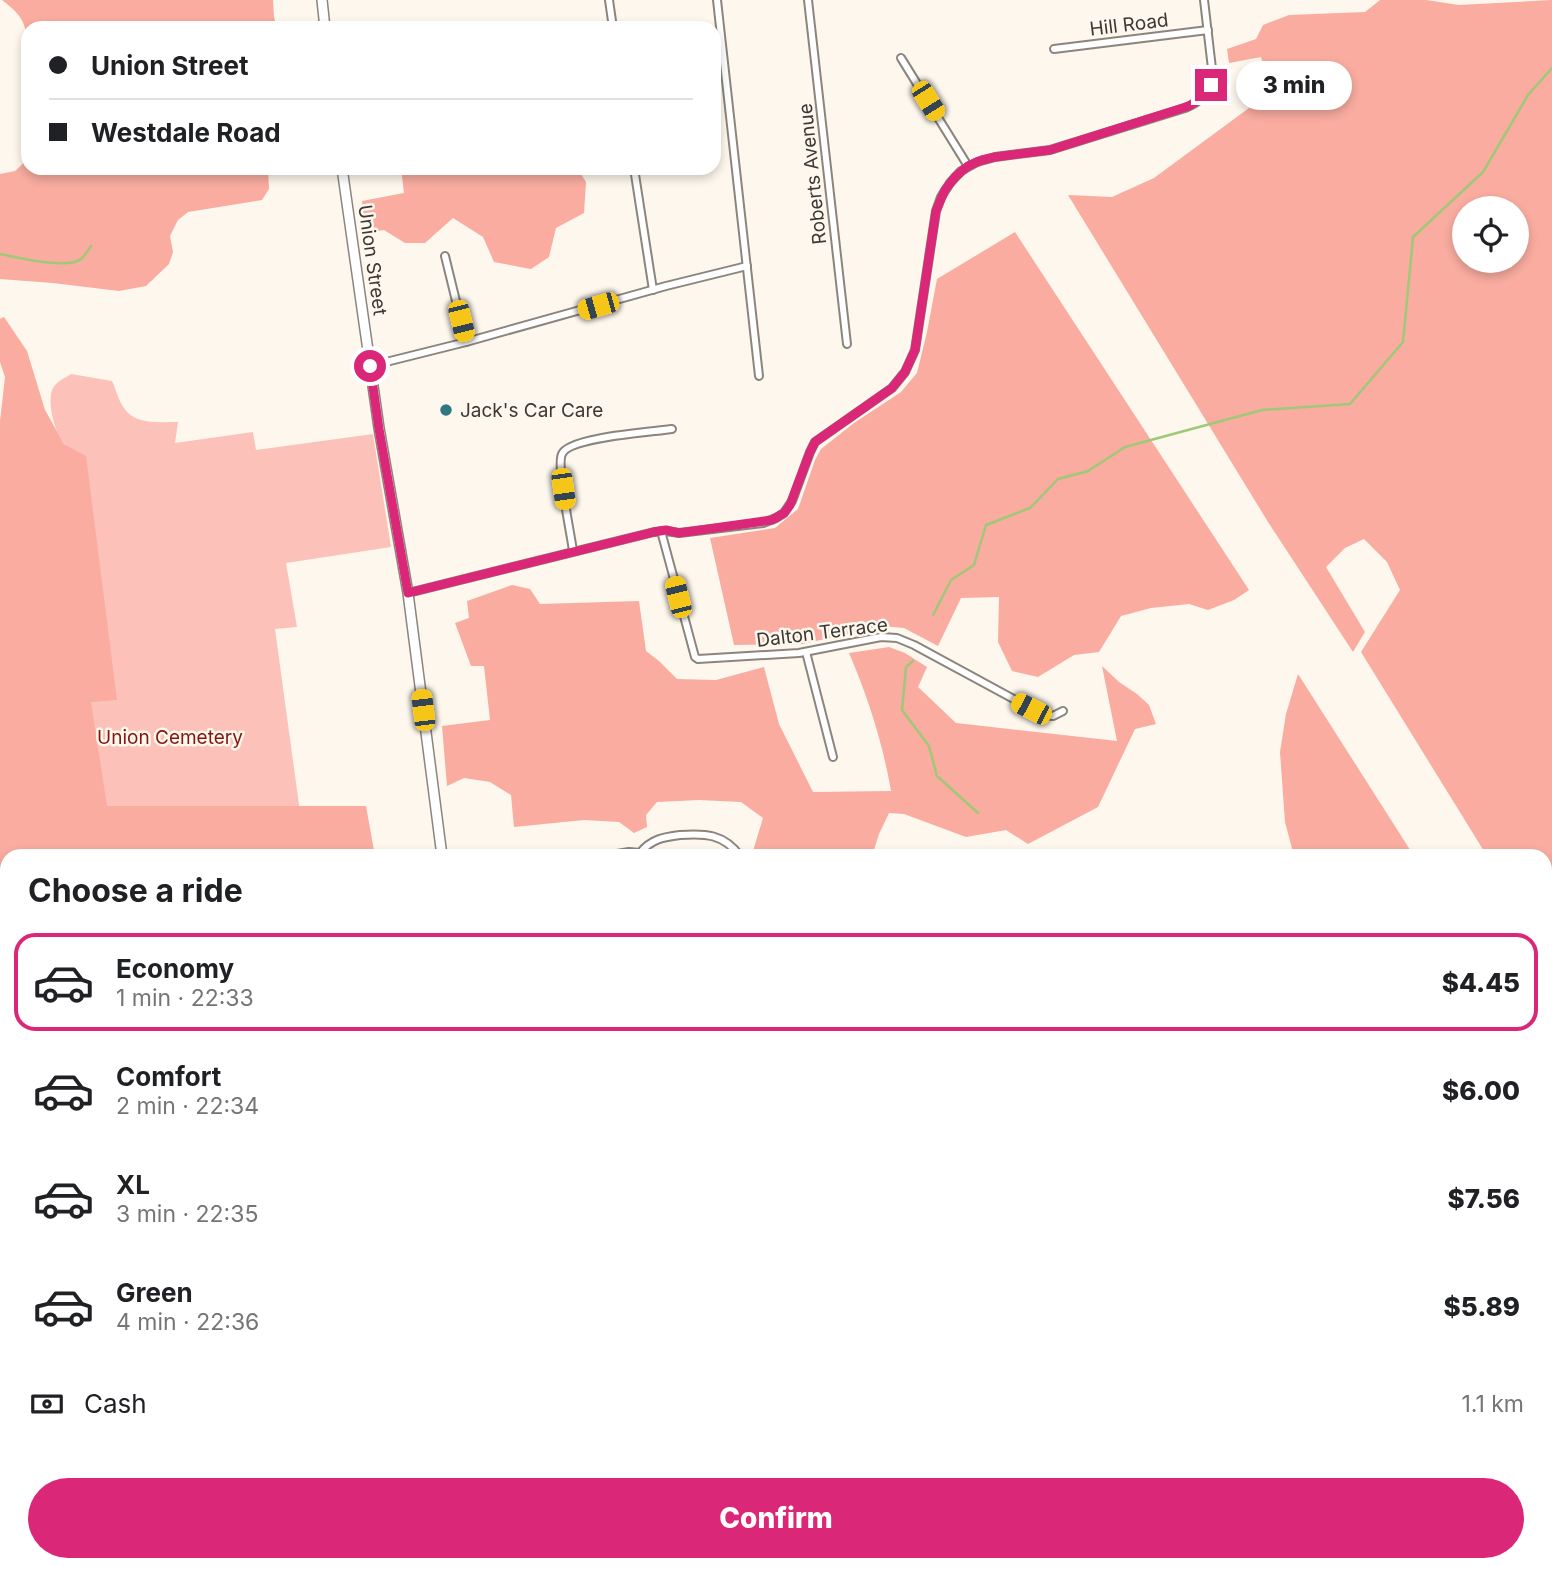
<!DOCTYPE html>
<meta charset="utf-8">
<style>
body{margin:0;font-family:Inter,sans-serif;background:#f6f6f6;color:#202124;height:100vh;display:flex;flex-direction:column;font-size:26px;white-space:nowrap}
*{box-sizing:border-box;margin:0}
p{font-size:23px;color:#757577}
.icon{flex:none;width:38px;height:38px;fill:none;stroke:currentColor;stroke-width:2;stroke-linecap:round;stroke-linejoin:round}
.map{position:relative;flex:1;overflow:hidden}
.drawer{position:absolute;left:0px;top:849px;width:1552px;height:723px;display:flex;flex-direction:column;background:#fff;border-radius:21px 21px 0 0;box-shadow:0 4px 10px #0003}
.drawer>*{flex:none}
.banner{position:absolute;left:21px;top:21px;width:700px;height:154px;border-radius:21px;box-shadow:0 4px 10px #0003;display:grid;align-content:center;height:154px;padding:0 28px;background:#fff}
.tools{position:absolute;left:1452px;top:196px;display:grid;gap:14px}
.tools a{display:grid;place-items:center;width:77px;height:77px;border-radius:50%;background:#fff;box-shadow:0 4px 10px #0003;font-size:35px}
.end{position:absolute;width:32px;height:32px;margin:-16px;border:9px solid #db2777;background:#fff;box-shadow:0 0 0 4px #fff}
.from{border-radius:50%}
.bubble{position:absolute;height:49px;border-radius:24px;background:#fff;box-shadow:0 4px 10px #0003;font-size:23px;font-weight:800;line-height:49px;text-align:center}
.car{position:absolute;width:21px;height:42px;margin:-21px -10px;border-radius:9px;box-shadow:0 0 5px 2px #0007;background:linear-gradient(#f5c518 24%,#345 0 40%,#f5c518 0 76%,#345 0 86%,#f5c518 0)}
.banner b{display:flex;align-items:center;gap:24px;height:66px;font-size:26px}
.banner b+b{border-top:2px solid #e0e0e0}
.banner i{width:18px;height:18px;background:#202124}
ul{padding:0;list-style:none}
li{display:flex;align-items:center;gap:21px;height:98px;margin:0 14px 10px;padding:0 14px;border:4px solid transparent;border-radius:21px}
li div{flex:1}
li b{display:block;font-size:26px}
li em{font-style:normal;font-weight:800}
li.selected{border-color:#db2777}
li>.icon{width:63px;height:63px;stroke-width:1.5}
h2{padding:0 28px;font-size:32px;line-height:84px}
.pay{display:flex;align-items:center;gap:18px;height:77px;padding:0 28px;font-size:26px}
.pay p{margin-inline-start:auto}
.button{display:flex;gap:14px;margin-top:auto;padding:14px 28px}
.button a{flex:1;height:80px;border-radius:42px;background:#db2777;color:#fff;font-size:28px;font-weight:800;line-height:80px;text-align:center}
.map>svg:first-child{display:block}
.green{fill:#fcc2b9}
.forest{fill:#f9ac9f;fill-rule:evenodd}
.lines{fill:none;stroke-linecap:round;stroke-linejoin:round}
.stream{stroke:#9fc878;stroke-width:2.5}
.minor-casing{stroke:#8b857d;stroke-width:10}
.secondary-casing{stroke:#8b857d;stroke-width:12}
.minor{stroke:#fff;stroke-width:6}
.secondary{stroke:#fff;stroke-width:9}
.route{stroke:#db2777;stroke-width:9}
.poi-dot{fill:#307881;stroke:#fdf7ed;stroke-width:2.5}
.labels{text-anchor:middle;stroke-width:5;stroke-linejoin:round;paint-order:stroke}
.street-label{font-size:19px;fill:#3b3935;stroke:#fdf7ed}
.poi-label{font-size:19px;fill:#3b3935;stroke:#fdf7ed;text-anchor:start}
.park-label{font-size:19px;fill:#85160e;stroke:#fdf7ed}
</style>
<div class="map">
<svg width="1552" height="1570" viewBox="0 0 1552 1570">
<rect width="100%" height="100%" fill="#fdf7ed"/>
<g class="green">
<path d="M71,374L112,381C116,389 118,400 124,408C135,425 159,422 178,422L175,443L253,432L256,450L373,434L391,547L286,563L297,627L275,629L306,856H7L86,457C80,453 72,450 67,446C55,437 46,401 53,388C57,381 65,378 71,374Z"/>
<polygon points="110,1564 318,1564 319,1570 40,1570 40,1568 93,1567"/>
</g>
<g class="forest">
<path d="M2,0H273L274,17L277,28H28V56C27,27 26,18 2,0Z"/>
<path d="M1380,0H1426L1459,5L1552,0V957L1545,947V856H1487L1361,652L1400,590L1387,562L1364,539L1345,548L1326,567L1365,632L1353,652L1268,522L1068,195L1112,197L1154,178L1264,97L1265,71L1261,57L1229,63L1227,49L1256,39L1263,25L1289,15L1365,12ZM1465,208H1517V261H1465Z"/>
<polygon points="28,156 28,168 268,168 269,189 262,200 188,212 178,220 170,236 173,252 169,264 146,286 119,291 53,283 0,279 0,174 15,171 28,159"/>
<polygon points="401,168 577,168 586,182 584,213 556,228 549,257 531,269 494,262 483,237 453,218 425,243 405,243 384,230 365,233 362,201 404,193"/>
<polygon points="1015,232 1249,590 1234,600 1208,610 1189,604 1151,608 1121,616 1099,652 1074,655 1038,677 1012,671 998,642 999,597 961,598 938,646 904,628 881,626 803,644 734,645 710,538 775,528 798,509 815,460 821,449 854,423 901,392 917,373 927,332 937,279"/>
<polygon points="4,317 27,351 45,410 64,444 86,456 117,700 91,702 107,806 366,806 375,856 7,856 7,1047 0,1048 0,421 5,377 0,362 0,319"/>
<path d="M512,585L530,589L540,604L639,601L646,651L659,661L677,679L716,680L764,667L779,724L813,792L891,791C883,744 868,697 849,653L889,647L905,653L927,667L918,687L956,723L1117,741L1102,666L1119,682L1137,694L1149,705L1156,724L1135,729L1098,807L1028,844L1006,830L966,837L904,814L889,813L879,834L872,856H755L753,851L763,818L741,802L699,800L657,802L646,815L647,827L634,833L619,822L584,820L514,827L511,795L490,782L464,778L447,786L442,726L490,720L484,666H471L455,623L469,618L467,601Z"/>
<polygon points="1298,674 1414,856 1294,856 1285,822 1280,752 1286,714"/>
<polygon points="1545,1060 1552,1071 1552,1142 1545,1137"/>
<polygon points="1549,1435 1552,1435 1552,1570 1344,1570 1346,1564 1545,1564 1545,1445"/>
</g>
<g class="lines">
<g class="stream">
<path d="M0,254C16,257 68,270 81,259C85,256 88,250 91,246"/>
<polyline points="933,615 951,580 974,565 986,525 1030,508 1058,479 1088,471 1125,447 1262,410 1350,404 1403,342 1413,237 1483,172 1528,95 1552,68"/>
<polyline points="913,661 906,667 902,710 929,746 937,776 978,813"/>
</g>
<defs>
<g id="minor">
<polyline points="609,0 613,28"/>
<polyline points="717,0 759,376"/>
<polyline points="808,0 847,344"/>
<polyline points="1054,49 1208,30"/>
<polyline points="901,58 968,166"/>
<polyline points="634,168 653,290"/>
<polyline points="445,256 466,342"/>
<polyline points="370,366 466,342 666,286 747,266"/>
<polyline points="661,531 695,657 698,659 799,653 881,637 897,638 914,645 1043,715 1053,716 1063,711"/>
<path d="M573,551C571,534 556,466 562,454C569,437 653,432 672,429"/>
<path d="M408,593L654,532L666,531L679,533L763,523L776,518L784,513L792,501L810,452L815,442L892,388L905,372L915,350L936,211L941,197L950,183L961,171L977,162L995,157L1050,150L1185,108C1200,102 1210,93 1213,77L1204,0"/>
<polyline points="806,652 833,757"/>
<path d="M640,853C651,839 664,837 680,835C705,833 724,834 740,856"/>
<polyline points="605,856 629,852 640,853"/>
<polyline points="0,1121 7,1120"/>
<polyline points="0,1198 7,1197"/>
<polyline points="397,1564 398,1570"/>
<polyline points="660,1570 660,1564"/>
<polyline points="678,1570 831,1564"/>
<polyline points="904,1570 904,1564"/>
<polyline points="1333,1570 1336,1564"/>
</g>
<g id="secondary">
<polyline points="322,0 325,28"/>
<polyline points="342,168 379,428 408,593 442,856"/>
<polyline points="1545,1338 1552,1334"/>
<polyline points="0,1449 7,1448"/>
<polyline points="539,1564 540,1570"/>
</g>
</defs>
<use href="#minor" class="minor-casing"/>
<use href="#secondary" class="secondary-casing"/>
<use href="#minor" class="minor"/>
<use href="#secondary" class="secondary"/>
</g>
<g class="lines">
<polyline class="route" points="370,366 379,429 408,593 654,532 666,530 679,533 772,520 784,513 790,505 810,452 815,442 892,388 905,372 915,350 936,211 945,190 955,177 968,166 982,160 995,157 1050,150 1189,106 1204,97 1211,85"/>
</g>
<circle class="poi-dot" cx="446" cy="410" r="7"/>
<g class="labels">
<g class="street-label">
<text transform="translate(1129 24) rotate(-7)" y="7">Hill Road</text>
<text transform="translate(812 174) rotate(-96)" y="7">Roberts Avenue</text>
<text transform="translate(373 260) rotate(82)" y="7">Union Street</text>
<text transform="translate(822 632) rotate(-7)" y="7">Dalton Terrace</text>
</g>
<g class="poi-label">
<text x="460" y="417">Jack's Car Care</text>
</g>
<g class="park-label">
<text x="170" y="744">Union Cemetery</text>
</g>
</g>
</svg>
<div class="tools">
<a><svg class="icon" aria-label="locate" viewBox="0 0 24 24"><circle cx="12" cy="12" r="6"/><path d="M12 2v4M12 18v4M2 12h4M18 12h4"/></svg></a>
</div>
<i class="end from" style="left:370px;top:366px"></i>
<i class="end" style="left:1211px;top:85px"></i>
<div class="bubble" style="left:1236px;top:61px;width:116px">3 min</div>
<i class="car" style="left:928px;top:101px;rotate:148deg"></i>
<i class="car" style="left:598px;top:306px;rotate:254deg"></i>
<i class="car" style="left:461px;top:321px;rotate:166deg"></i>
<i class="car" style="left:563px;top:489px;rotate:172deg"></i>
<i class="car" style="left:678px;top:597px;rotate:346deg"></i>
<i class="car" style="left:1031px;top:709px;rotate:297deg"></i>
<i class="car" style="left:423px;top:710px;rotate:353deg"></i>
<div class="banner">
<b><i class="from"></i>Union Street</b>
<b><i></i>Westdale Road</b>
</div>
<section class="drawer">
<h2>Choose a ride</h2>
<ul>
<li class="selected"><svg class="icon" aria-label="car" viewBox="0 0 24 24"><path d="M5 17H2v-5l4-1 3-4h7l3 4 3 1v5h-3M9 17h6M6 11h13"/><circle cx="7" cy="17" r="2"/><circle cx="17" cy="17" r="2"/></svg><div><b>Economy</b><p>1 min · 22:33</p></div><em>$4.45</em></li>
<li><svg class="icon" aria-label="car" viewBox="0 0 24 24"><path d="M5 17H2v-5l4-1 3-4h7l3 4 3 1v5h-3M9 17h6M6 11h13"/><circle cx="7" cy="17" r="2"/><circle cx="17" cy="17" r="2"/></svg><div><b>Comfort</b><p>2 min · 22:34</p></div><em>$6.00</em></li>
<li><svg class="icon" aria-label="car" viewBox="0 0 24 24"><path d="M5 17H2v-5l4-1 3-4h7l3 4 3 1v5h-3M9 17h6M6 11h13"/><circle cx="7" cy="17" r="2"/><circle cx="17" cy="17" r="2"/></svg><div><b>XL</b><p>3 min · 22:35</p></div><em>$7.56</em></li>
<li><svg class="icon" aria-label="car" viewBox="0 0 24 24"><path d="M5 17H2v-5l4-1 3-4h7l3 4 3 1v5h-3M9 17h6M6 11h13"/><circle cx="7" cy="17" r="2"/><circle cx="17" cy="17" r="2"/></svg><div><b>Green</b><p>4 min · 22:36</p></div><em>$5.89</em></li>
</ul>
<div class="pay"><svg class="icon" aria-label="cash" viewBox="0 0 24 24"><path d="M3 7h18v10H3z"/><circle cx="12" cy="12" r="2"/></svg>Cash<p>1.1 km</p></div>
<div class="button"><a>Confirm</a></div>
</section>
</div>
